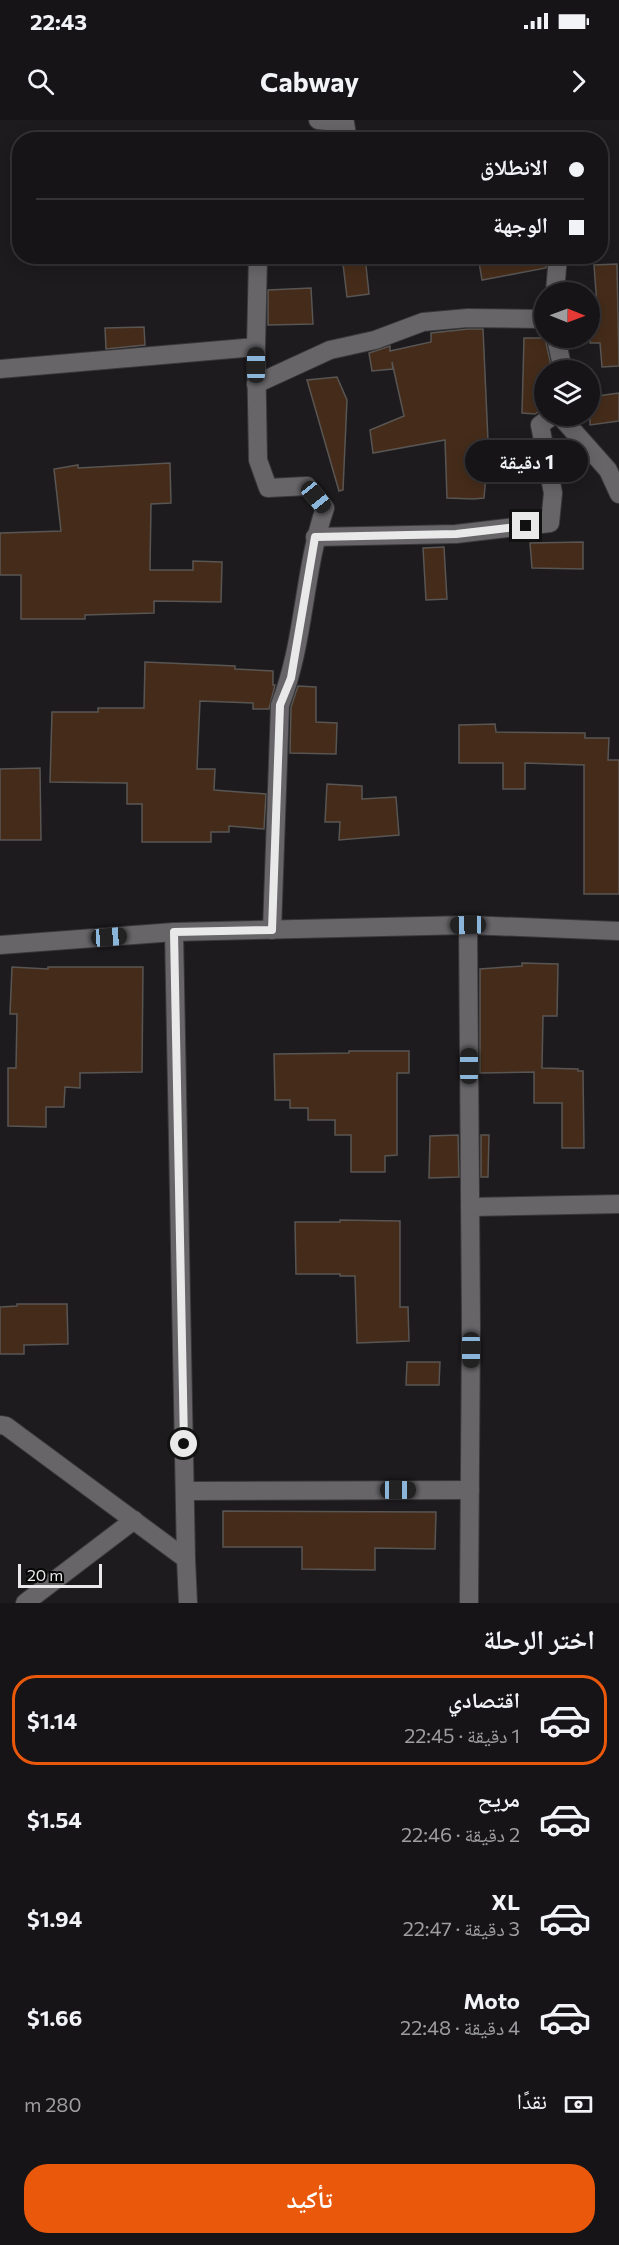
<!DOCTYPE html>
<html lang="ar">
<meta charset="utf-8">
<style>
body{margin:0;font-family:Commissioner,"Noto Naskh Arabic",sans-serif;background:#1f1d1f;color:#f1f3f6;direction:rtl;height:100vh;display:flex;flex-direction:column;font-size:22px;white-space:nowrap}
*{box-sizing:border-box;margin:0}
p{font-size:20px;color:#9e9ea1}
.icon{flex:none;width:33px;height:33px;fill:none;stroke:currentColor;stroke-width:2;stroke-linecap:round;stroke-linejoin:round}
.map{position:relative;height:1483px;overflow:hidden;direction:ltr}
.sheet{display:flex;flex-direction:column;background:#161416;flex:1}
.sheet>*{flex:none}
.guide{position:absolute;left:12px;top:12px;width:596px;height:132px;border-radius:24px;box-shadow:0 3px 15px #0003,0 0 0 2px #353335;direction:rtl;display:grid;align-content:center;height:132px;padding:0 24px;background:#161416}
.needle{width:39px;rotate:91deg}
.controls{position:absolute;left:534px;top:162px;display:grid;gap:12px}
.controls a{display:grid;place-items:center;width:66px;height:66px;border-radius:50%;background:#161416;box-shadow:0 3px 15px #0003,0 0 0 2px #353335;font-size:30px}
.scale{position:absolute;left:18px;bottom:15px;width:84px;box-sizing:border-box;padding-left:6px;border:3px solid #eae9ea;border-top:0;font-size:16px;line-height:21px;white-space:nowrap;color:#eae9ea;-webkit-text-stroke:4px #070607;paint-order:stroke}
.end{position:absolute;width:27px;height:27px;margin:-14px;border:8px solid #eae9ea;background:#111;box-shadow:0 0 0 3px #111}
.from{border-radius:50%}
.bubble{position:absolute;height:42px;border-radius:21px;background:#161416;box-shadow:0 3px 15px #0003,0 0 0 2px #353335;font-size:20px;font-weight:700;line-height:42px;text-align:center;direction:rtl}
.car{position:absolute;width:18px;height:36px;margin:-18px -9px;border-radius:8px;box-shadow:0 0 4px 2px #0007;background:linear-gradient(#222 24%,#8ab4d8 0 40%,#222 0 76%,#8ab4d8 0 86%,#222 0)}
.guide b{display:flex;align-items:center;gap:21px;height:57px;font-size:22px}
.guide b+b{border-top:2px solid #353335}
.guide i{width:15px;height:15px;background:#f1f3f6}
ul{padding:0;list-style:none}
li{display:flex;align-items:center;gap:18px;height:90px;margin:0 12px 9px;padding:0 12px;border:3px solid transparent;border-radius:24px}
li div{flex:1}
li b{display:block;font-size:22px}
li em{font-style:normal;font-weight:700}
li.current{border-color:#ea580c}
li>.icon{width:54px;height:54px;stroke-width:1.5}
h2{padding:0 24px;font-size:27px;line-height:72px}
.pay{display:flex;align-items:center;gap:15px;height:66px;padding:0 24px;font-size:22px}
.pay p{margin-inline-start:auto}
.action{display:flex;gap:12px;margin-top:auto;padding:12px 24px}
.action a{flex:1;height:69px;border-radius:24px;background:#ea580c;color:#fff;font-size:24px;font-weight:700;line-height:69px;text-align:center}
.status{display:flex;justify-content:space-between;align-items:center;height:42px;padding:0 30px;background:#161416;direction:ltr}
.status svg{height:16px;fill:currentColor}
header{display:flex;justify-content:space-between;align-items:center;height:78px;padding:0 24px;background:#161416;font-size:27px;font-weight:700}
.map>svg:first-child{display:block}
.building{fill:#452c1a;stroke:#585553;stroke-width:1.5}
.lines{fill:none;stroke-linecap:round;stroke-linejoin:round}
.minor-casing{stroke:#39383a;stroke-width:20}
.minor{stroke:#676568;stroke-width:18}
.route{stroke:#eae9ea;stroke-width:8}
</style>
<div class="status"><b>22:43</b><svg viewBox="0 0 49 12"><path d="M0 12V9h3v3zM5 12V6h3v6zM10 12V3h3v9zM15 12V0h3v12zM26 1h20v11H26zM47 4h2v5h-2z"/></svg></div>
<header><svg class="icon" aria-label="forward" viewBox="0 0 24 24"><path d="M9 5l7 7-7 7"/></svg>Cabway<svg class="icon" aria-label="search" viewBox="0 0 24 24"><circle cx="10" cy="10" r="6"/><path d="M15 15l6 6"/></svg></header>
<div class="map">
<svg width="619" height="1483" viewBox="0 0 619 1483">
<rect width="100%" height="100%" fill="#1d1b1d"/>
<g class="building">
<polygon points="342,136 365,136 369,174 347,177"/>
<polygon points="478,136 546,136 546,148 482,160"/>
<polygon points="617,144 619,246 602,247 600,223 590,223 590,201 598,200 594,145"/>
<polygon points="311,168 313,204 268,205 268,170"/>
<polygon points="144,207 145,225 106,229 105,208"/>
<polygon points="468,209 483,209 489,343 487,343 484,378 473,379 447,378 445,320 373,333 370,310 404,296 392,242 393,249 372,251 369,233 390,226 390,231 431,222 431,213"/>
<polygon points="524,218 545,218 552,250 544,250 544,288 535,294 522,293"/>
<polygon points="337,257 347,280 343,370 339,371 307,260"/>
<polygon points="619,273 619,301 590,305 590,277"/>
<polygon points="170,343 171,383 151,384 150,450 193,450 193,441 222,442 221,482 154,481 154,493 85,495 85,499 21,499 21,455 0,455 0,413 61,411 54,349 78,345 78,348"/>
<polygon points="583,422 583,449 532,448 530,423"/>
<polygon points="444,427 447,479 426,480 423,428"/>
<polygon points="145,542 235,546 235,549 273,551 273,565 275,565 269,589 253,589 253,583 200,581 197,649 215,649 214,670 266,674 264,709 229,706 229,712 211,712 211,722 142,722 142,684 127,684 127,663 50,662 52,592 98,592 98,588 144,588"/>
<polygon points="298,566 316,567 316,602 337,603 336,634 290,633 291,587"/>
<polygon points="495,604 496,612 585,613 585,618 609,618 608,640 619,640 619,774 584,774 584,645 525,643 525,669 503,669 503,643 459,643 459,605"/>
<polygon points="40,648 41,720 0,720 0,649"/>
<polygon points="327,664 362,666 362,679 396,677 399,715 339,720 340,702 325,702"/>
<polygon points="522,843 558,844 557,896 543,896 542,948 578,949 578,951 583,951 584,1028 562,1028 562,983 534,983 534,952 480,953 480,849 522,846"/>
<polygon points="12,847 48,849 48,847 143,847 142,952 80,953 80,968 65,967 64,987 46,987 46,1007 8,1006 8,948 16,948 17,894 10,894"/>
<polygon points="349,931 409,931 409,953 397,953 397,1035 385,1036 385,1052 351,1052 351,1015 335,1015 335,1000 308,1000 308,988 290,988 290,980 275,980 274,934 349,933"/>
<polygon points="458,1015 459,1057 429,1058 430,1016"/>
<polygon points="481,1015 489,1015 488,1057 481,1057"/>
<polygon points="340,1100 400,1101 400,1187 408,1187 409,1221 357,1223 355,1156 340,1156 340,1154 296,1154 295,1102 340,1102"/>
<polygon points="17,1184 67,1184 68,1224 24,1225 24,1234 0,1234 0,1187 17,1186"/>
<polygon points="407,1242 440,1242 439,1265 406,1265"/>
<polygon points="223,1391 436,1392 435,1429 375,1428 375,1450 302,1449 302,1427 223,1427"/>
</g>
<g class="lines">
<defs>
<g id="minor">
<polyline points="318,0 345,3 347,15 351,20"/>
<polyline points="555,172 558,136"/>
<polyline points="556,218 563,250"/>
<path d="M256,227L258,340L268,368L307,366L325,388C303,452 305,522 280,585L272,810"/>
<polyline points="0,249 256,227 258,136"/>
<polyline points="256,264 330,230 375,220 423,202 468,198 544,199"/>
<polyline points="560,296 608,350 619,374"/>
<polyline points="315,417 456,414 550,403 553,373 540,305 552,296"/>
<polyline points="468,805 471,1207 469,1483"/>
<polyline points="174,812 186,1439"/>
<polyline points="0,825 174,812 468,805 619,811"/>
<polyline points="470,1087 619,1084"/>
<polyline points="0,1305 6,1306 186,1439 188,1483"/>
<polyline points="185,1371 470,1370"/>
<polyline points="25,1483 134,1400"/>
</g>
</defs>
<use href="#minor" class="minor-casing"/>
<use href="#minor" class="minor"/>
</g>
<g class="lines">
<polyline class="route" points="184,1324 174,812 272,810 280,585 291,558 315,417 456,414 526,406"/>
</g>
</svg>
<div class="controls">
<a><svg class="needle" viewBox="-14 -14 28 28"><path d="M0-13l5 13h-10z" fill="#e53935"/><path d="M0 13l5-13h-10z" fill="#9e9ea1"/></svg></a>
<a><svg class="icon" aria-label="layers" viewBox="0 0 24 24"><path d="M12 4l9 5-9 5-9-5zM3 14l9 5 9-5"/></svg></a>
</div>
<div class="scale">20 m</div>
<i class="end from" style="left:184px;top:1324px"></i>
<i class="end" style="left:526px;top:406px"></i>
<div class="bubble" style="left:465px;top:320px;width:123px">1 دقيقة</div>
<i class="car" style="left:256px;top:245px;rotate:0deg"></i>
<i class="car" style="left:316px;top:377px;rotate:141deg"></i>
<i class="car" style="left:468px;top:805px;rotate:269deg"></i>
<i class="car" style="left:109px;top:817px;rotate:86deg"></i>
<i class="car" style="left:469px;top:946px;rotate:0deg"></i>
<i class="car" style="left:471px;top:1230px;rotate:180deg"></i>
<i class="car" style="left:398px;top:1370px;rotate:90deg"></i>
<div class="guide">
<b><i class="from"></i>الانطلاق</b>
<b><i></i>الوجهة</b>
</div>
</div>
<section class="sheet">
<h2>اختر الرحلة</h2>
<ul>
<li class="current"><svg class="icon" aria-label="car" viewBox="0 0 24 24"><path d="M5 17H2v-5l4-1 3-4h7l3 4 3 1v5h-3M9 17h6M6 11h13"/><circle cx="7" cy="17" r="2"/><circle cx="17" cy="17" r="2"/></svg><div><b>اقتصادي</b><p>1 دقيقة · 22:45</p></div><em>$1.14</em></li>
<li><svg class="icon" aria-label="car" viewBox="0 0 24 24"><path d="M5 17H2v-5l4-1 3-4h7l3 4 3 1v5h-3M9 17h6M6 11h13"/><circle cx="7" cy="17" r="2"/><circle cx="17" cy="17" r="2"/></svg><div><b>مريح</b><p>2 دقيقة · 22:46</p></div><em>$1.54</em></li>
<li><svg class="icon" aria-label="car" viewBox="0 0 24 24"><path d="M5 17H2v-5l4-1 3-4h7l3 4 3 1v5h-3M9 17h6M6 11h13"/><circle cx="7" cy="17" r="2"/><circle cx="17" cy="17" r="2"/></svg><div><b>XL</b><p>3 دقيقة · 22:47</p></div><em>$1.94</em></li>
<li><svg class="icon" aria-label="car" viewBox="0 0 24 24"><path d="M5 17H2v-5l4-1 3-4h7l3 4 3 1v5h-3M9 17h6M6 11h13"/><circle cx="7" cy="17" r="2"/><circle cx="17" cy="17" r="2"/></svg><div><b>Moto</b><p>4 دقيقة · 22:48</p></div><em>$1.66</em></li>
</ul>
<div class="pay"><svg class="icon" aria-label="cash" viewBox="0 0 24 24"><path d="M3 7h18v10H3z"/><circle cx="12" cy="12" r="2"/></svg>نقدًا<p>280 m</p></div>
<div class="action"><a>تأكيد</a></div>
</section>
